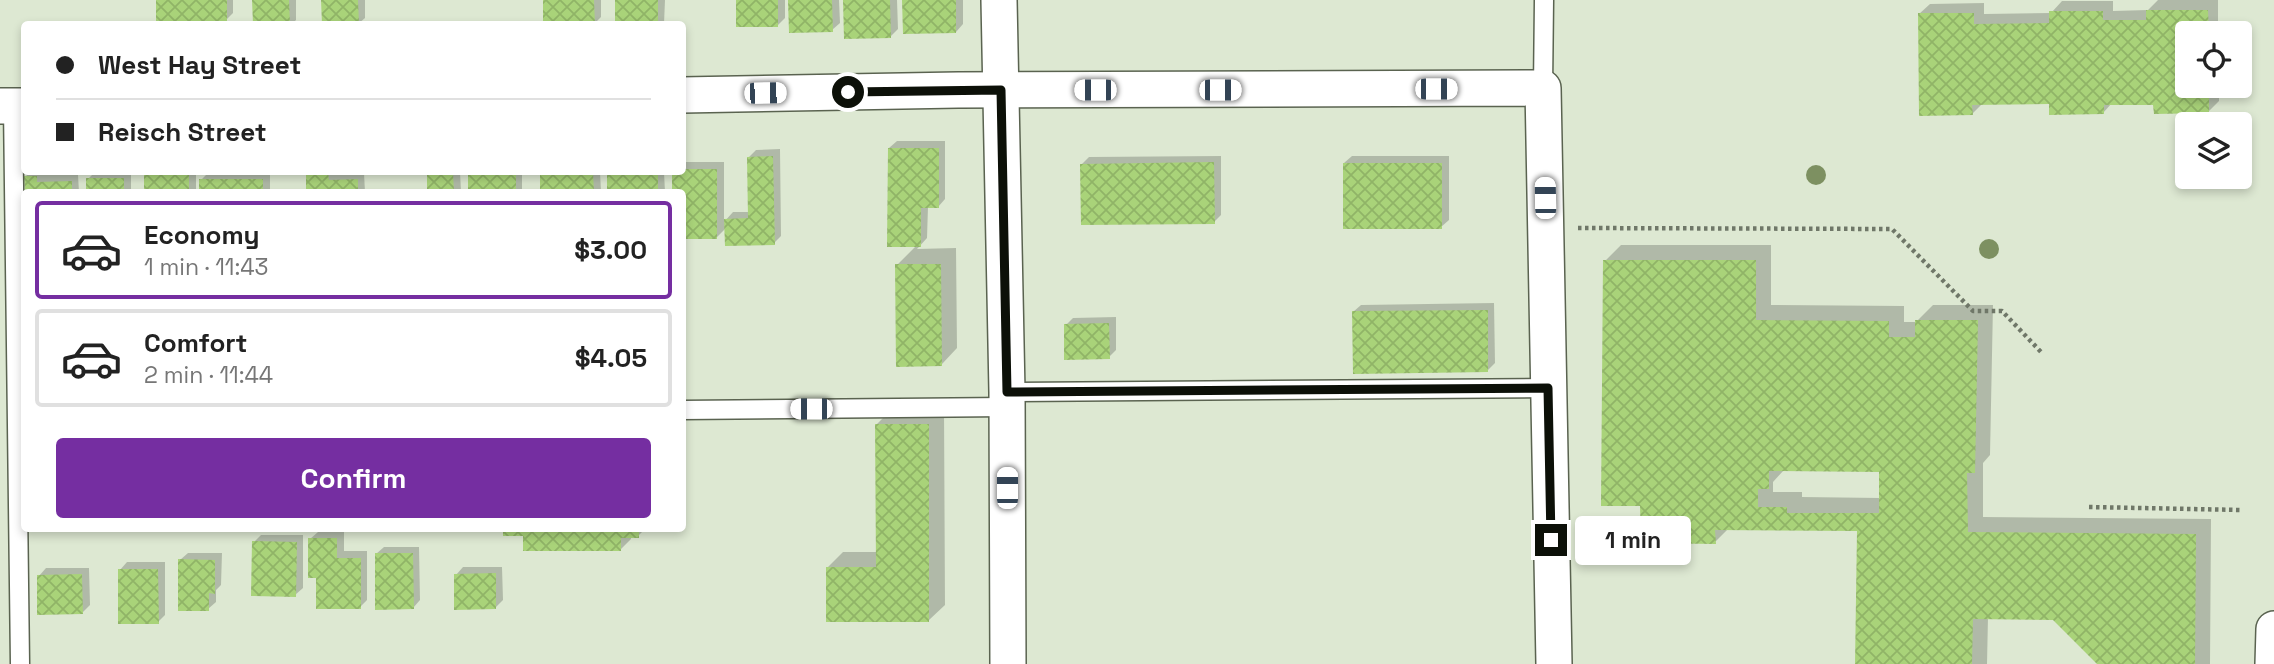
<!DOCTYPE html>
<meta charset="utf-8">
<style>
body{margin:0;font-family:"Space Grotesk",sans-serif;background:#f2f2f2;color:#222;height:100vh;display:flex;flex-direction:column;font-size:26px;white-space:nowrap}
*{box-sizing:border-box;margin:0}
p{font-size:23px;color:#767676}
.icon{flex:none;width:38px;height:38px;fill:none;stroke:currentColor;stroke-width:2;stroke-linecap:round;stroke-linejoin:round}
.map{position:relative;flex:1;overflow:hidden}
.sheet{position:absolute;left:21px;top:189px;width:665px;height:343px;display:flex;flex-direction:column;background:#fff;border-radius:7px;box-shadow:0 4px 10px #0003}
.sheet>*{flex:none}
.hud{position:absolute;left:21px;top:21px;width:665px;height:154px;border-radius:7px;box-shadow:0 4px 10px #0003;display:grid;align-content:center;height:154px;padding:0 35px;background:#fff}
.tools{position:absolute;left:2175px;top:21px;display:grid;gap:14px}
.tools a{display:grid;place-items:center;width:77px;height:77px;border-radius:7px;background:#fff;box-shadow:0 4px 10px #0003;font-size:35px}
.end{position:absolute;width:32px;height:32px;margin:-16px;border:9px solid #0c1008;background:#fff;box-shadow:0 0 0 4px #fff}
.from{border-radius:50%}
.bubble{position:absolute;height:49px;border-radius:7px;background:#fff;box-shadow:0 4px 10px #0003;font-size:23px;font-weight:700;line-height:49px;text-align:center}
.car{position:absolute;width:21px;height:42px;margin:-21px -10px;border-radius:9px;box-shadow:0 0 5px 2px #0007;background:linear-gradient(#fff 24%,#345 0 40%,#fff 0 76%,#345 0 86%,#fff 0)}
.hud b{display:flex;align-items:center;gap:24px;height:66px;font-size:26px}
.hud b+b{border-top:2px solid #e0e0e0}
.hud i{width:18px;height:18px;background:#222}
ul{padding:12px 0 0;list-style:none}
li{display:flex;align-items:center;gap:21px;height:98px;margin:0 14px 10px;padding:0 21px;border:4px solid #e0e0e0;border-radius:7px}
li div{flex:1}
li b{display:block;font-size:26px}
li em{font-style:normal;font-weight:700}
li.active{border-color:#752ea1}
li>.icon{width:63px;height:63px;stroke-width:1.5}
.cta{display:flex;gap:14px;margin-top:auto;padding:14px 35px}
.cta a{flex:1;height:80px;border-radius:7px;background:#752ea1;color:#fff;font-size:28px;font-weight:700;line-height:80px;text-align:center}
.map>svg:first-child{display:block}
.shadow{fill:#0003;fill-rule:evenodd}
.building{fill:url(#building-cross-hatch);fill-rule:evenodd}
.lines{fill:none;stroke-linecap:round;stroke-linejoin:round}
.lane-casing{stroke:#5a6350;stroke-width:21}
.street-casing{stroke:#5a6350;stroke-width:38}
.path{stroke:#6f7768;stroke-width:4.5;stroke-dasharray:3.5 3.5;stroke-linecap:butt}
.lane{stroke:#fff;stroke-width:18}
.street{stroke:#fff;stroke-width:35}
.tree{fill:#7d9061}
.route{stroke:#0c1008;stroke-width:9}
</style>
<div class="map">
<svg width="2274" height="664" viewBox="0 0 2274 664">
<defs>
<pattern id="building-cross-hatch" width="8" height="8" patternUnits="userSpaceOnUse" patternTransform="scale(1.75)"><rect width="8" height="8" fill="#a9d379"/><path d="M0 0l8 8M0 8l8-8" fill="none" stroke="#90b467"/></pattern>
</defs>
<rect width="100%" height="100%" fill="#dde8d2"/>
<g class="shadow">
<polygon points="158,0 233,0 233,13 226,20"/>
<polygon points="254,0 296,0 296,20 292,24 255,24"/>
<polygon points="323,0 365,0 365,18 358,24 323,24"/>
<polygon points="545,0 601,0 601,17 594,24 545,24"/>
<polygon points="617,0 665,0 664,24 617,24"/>
<polygon points="737,0 785,0 785,18 778,25"/>
<polygon points="790,0 839,0 840,23 832,30"/>
<polygon points="844,0 897,0 898,29 891,36"/>
<polygon points="904,0 963,0 963,24 956,32"/>
<polygon points="2158,0 2218,0 2218,33 2188,33 2188,86 2219,86 2219,101 2209,111 2155,103 2112,103 2103,113 2051,102 1983,103 1972,114 1919,14 1930,4 1984,3 1984,14 2051,13 2062,1 2113,1 2113,11 2148,10"/>
<polygon points="897,141 945,141 945,199 938,207 928,207 927,238 917,249 956,248 957,348 942,364 897,265 916,246 889,148"/>
<polygon points="780,149 781,236 774,243 726,228 717,237 682,192 673,192 673,172 682,172 682,162 724,162 724,222 733,212 750,212 749,157 756,150"/>
<polygon points="1221,156 1221,215 1214,222 1082,164 1089,157"/>
<polygon points="1352,156 1449,156 1449,220 1441,227 1344,163"/>
<polygon points="31,172 43,172 43,175 78,175 79,192 27,192 26,176"/>
<polygon points="95,172 131,172 131,192 88,192 88,179"/>
<polygon points="147,172 196,172 196,192 146,192"/>
<polygon points="270,172 270,192 201,192 201,180 208,173"/>
<polygon points="307,172 364,173 365,192 308,192"/>
<polygon points="429,172 460,172 461,192 429,192"/>
<polygon points="469,172 522,172 522,192 470,192"/>
<polygon points="542,172 600,172 601,192 542,192"/>
<polygon points="609,172 664,172 665,192 609,192"/>
<path d="M1621,245H1771V305L1904,306V322H1916L1933,305H1993L1990,455L1983,463V517L2211,519L2210,664H2099L2054,618L1988,617L1987,664H1857L1859,530L1729,528L1715,542L1642,504L1605,261ZM1784,470H1881V498L1802,497V492H1773V482Z"/>
<polygon points="1494,303 1495,363 1488,370 1353,312 1361,305"/>
<polygon points="1116,317 1116,350 1109,357 1066,325 1073,318"/>
<polygon points="893,408 944,408 945,605 929,620 827,568 843,552 877,552 877,424"/>
<polygon points="504,528 646,528 638,536 631,536 631,539 620,550 525,535"/>
<polygon points="318,532 344,532 344,551 367,551 367,600 360,607 317,576 310,539"/>
<polygon points="261,535 303,535 303,588 295,595 254,542"/>
<polygon points="384,547 419,547 420,600 413,608 376,554"/>
<polygon points="188,553 222,553 221,585 216,590 216,602 208,609 180,560"/>
<polygon points="127,562 165,562 165,615 158,622 120,570"/>
<polygon points="463,567 502,567 503,600 495,608 456,575"/>
<polygon points="46,568 89,568 90,605 83,612 39,576"/>
</g>
<g class="building">
<polygon points="156,0 227,0 227,22 156,23"/>
<polygon points="252,0 289,0 290,24 253,24"/>
<polygon points="321,0 358,0 359,24 322,24"/>
<polygon points="543,0 594,0 595,24 543,24"/>
<rect x="615" y="0" width="43" height="24"/>
<rect x="736" y="0" width="42" height="27"/>
<polygon points="788,0 832,0 833,32 789,33"/>
<polygon points="843,0 890,0 891,38 844,39"/>
<polygon points="902,0 956,0 956,33 903,34"/>
<polygon points="2146,10 2208,10 2209,33 2188,33 2188,86 2209,86 2209,113 2154,114 2153,105 2104,105 2104,114 2049,115 2049,104 1972,105 1973,115 1919,116 1918,13 1974,13 1974,24 2049,23 2049,11 2103,11 2103,20 2146,20"/>
<polygon points="888,148 939,148 939,208 921,208 921,247 887,247"/>
<polygon points="773,156 775,245 725,246 724,219 748,218 747,157"/>
<polygon points="1214,162 1215,224 1081,225 1080,164"/>
<rect x="1343" y="163" width="99" height="66"/>
<polygon points="682,169 717,169 717,239 682,239 682,192 672,192 672,172 682,172"/>
<rect x="144" y="172" width="45" height="20"/>
<polygon points="306,172 328,172 329,180 358,179 358,192 306,192"/>
<polygon points="427,172 453,172 454,192 427,192"/>
<rect x="468" y="172" width="48" height="20"/>
<polygon points="540,172 593,172 594,192 540,192"/>
<rect x="607" y="172" width="51" height="20"/>
<polygon points="24,176 37,176 37,182 72,181 72,192 25,192"/>
<rect x="86" y="178" width="38" height="14"/>
<rect x="199" y="179" width="64" height="13"/>
<path d="M1603,260H1756V320L1889,321V337H1915V320H1978L1975,473H1967L1968,532L2196,534L2195,664H2097L2053,620L1973,619L1972,664H1855L1857,531L1715,530L1716,544L1641,543L1640,506H1601ZM1769,471L1879,472V513H1787V507H1758V489H1769Z"/>
<polygon points="895,264 941,264 942,366 896,367"/>
<polygon points="1488,310 1488,372 1353,374 1352,311"/>
<polygon points="1109,323 1110,359 1064,360 1064,324"/>
<polygon points="875,424 929,424 929,622 826,622 826,567 876,567"/>
<polygon points="503,528 639,528 639,538 621,538 621,551 523,551 523,536 503,536"/>
<polygon points="308,538 337,538 337,558 361,558 361,609 316,609 316,578 308,578"/>
<polygon points="252,541 297,542 296,597 251,596"/>
<polygon points="375,553 413,553 414,609 375,610"/>
<polygon points="178,559 215,560 215,594 209,593 209,611 178,611"/>
<polygon points="118,569 158,569 159,624 118,624"/>
<polygon points="496,573 496,609 454,610 454,574"/>
<polygon points="82,574 83,614 37,615 37,575"/>
</g>
<g class="lines">
<defs>
<g id="lane">
<polyline points="1543,88 1544,0"/>
<polyline points="13,106 20,664"/>
<polyline points="1007,392 1548,388"/>
<polyline points="682,410 1007,407"/>
</g>
<g id="street">
<polyline points="999,0 1007,392 1008,664"/>
<polyline points="682,95 958,90 1543,88 1554,664"/>
<polyline points="0,106 24,106"/>
<polyline points="2273,664 2274,629"/>
</g>
</defs>
<use href="#lane" class="lane-casing"/>
<use href="#street" class="street-casing"/>
<g class="path">
<polyline points="1578,228 1892,229 1973,311 2002,311 2042,353"/>
<polyline points="2089,507 2242,510"/>
</g>
<use href="#lane" class="lane"/>
<use href="#street" class="street"/>
</g>
<g class="tree">
<circle cx="1816" cy="175" r="10"/>
<circle cx="1989" cy="249" r="10"/>
</g>
<g class="lines">
<polyline class="route" points="848,92 1001,90 1007,392 1548,388 1551,540"/>
</g>
</svg>
<div class="tools">
<a><svg class="icon" aria-label="locate" viewBox="0 0 24 24"><circle cx="12" cy="12" r="6"/><path d="M12 2v4M12 18v4M2 12h4M18 12h4"/></svg></a>
<a><svg class="icon" aria-label="layers" viewBox="0 0 24 24"><path d="M12 4l9 5-9 5-9-5zM3 14l9 5 9-5"/></svg></a>
</div>
<i class="end from" style="left:848px;top:92px"></i>
<i class="end" style="left:1551px;top:540px"></i>
<div class="bubble" style="left:1575px;top:516px;width:116px">1 min</div>
<i class="car" style="left:1436px;top:89px;rotate:90deg"></i>
<i class="car" style="left:1095px;top:90px;rotate:270deg"></i>
<i class="car" style="left:1220px;top:90px;rotate:90deg"></i>
<i class="car" style="left:765px;top:93px;rotate:89deg"></i>
<i class="car" style="left:1545px;top:198px;rotate:359deg"></i>
<i class="car" style="left:811px;top:409px;rotate:270deg"></i>
<i class="car" style="left:1007px;top:488px;rotate:0deg"></i>
<div class="hud">
<b><i class="from"></i>West Hay Street</b>
<b><i></i>Reisch Street</b>
</div>
<section class="sheet">
<ul>
<li class="active"><svg class="icon" aria-label="car" viewBox="0 0 24 24"><path d="M5 17H2v-5l4-1 3-4h7l3 4 3 1v5h-3M9 17h6M6 11h13"/><circle cx="7" cy="17" r="2"/><circle cx="17" cy="17" r="2"/></svg><div><b>Economy</b><p>1 min · 11:43</p></div><em>$3.00</em></li>
<li><svg class="icon" aria-label="car" viewBox="0 0 24 24"><path d="M5 17H2v-5l4-1 3-4h7l3 4 3 1v5h-3M9 17h6M6 11h13"/><circle cx="7" cy="17" r="2"/><circle cx="17" cy="17" r="2"/></svg><div><b>Comfort</b><p>2 min · 11:44</p></div><em>$4.05</em></li>
</ul>
<div class="cta"><a>Confirm</a></div>
</section>
</div>
